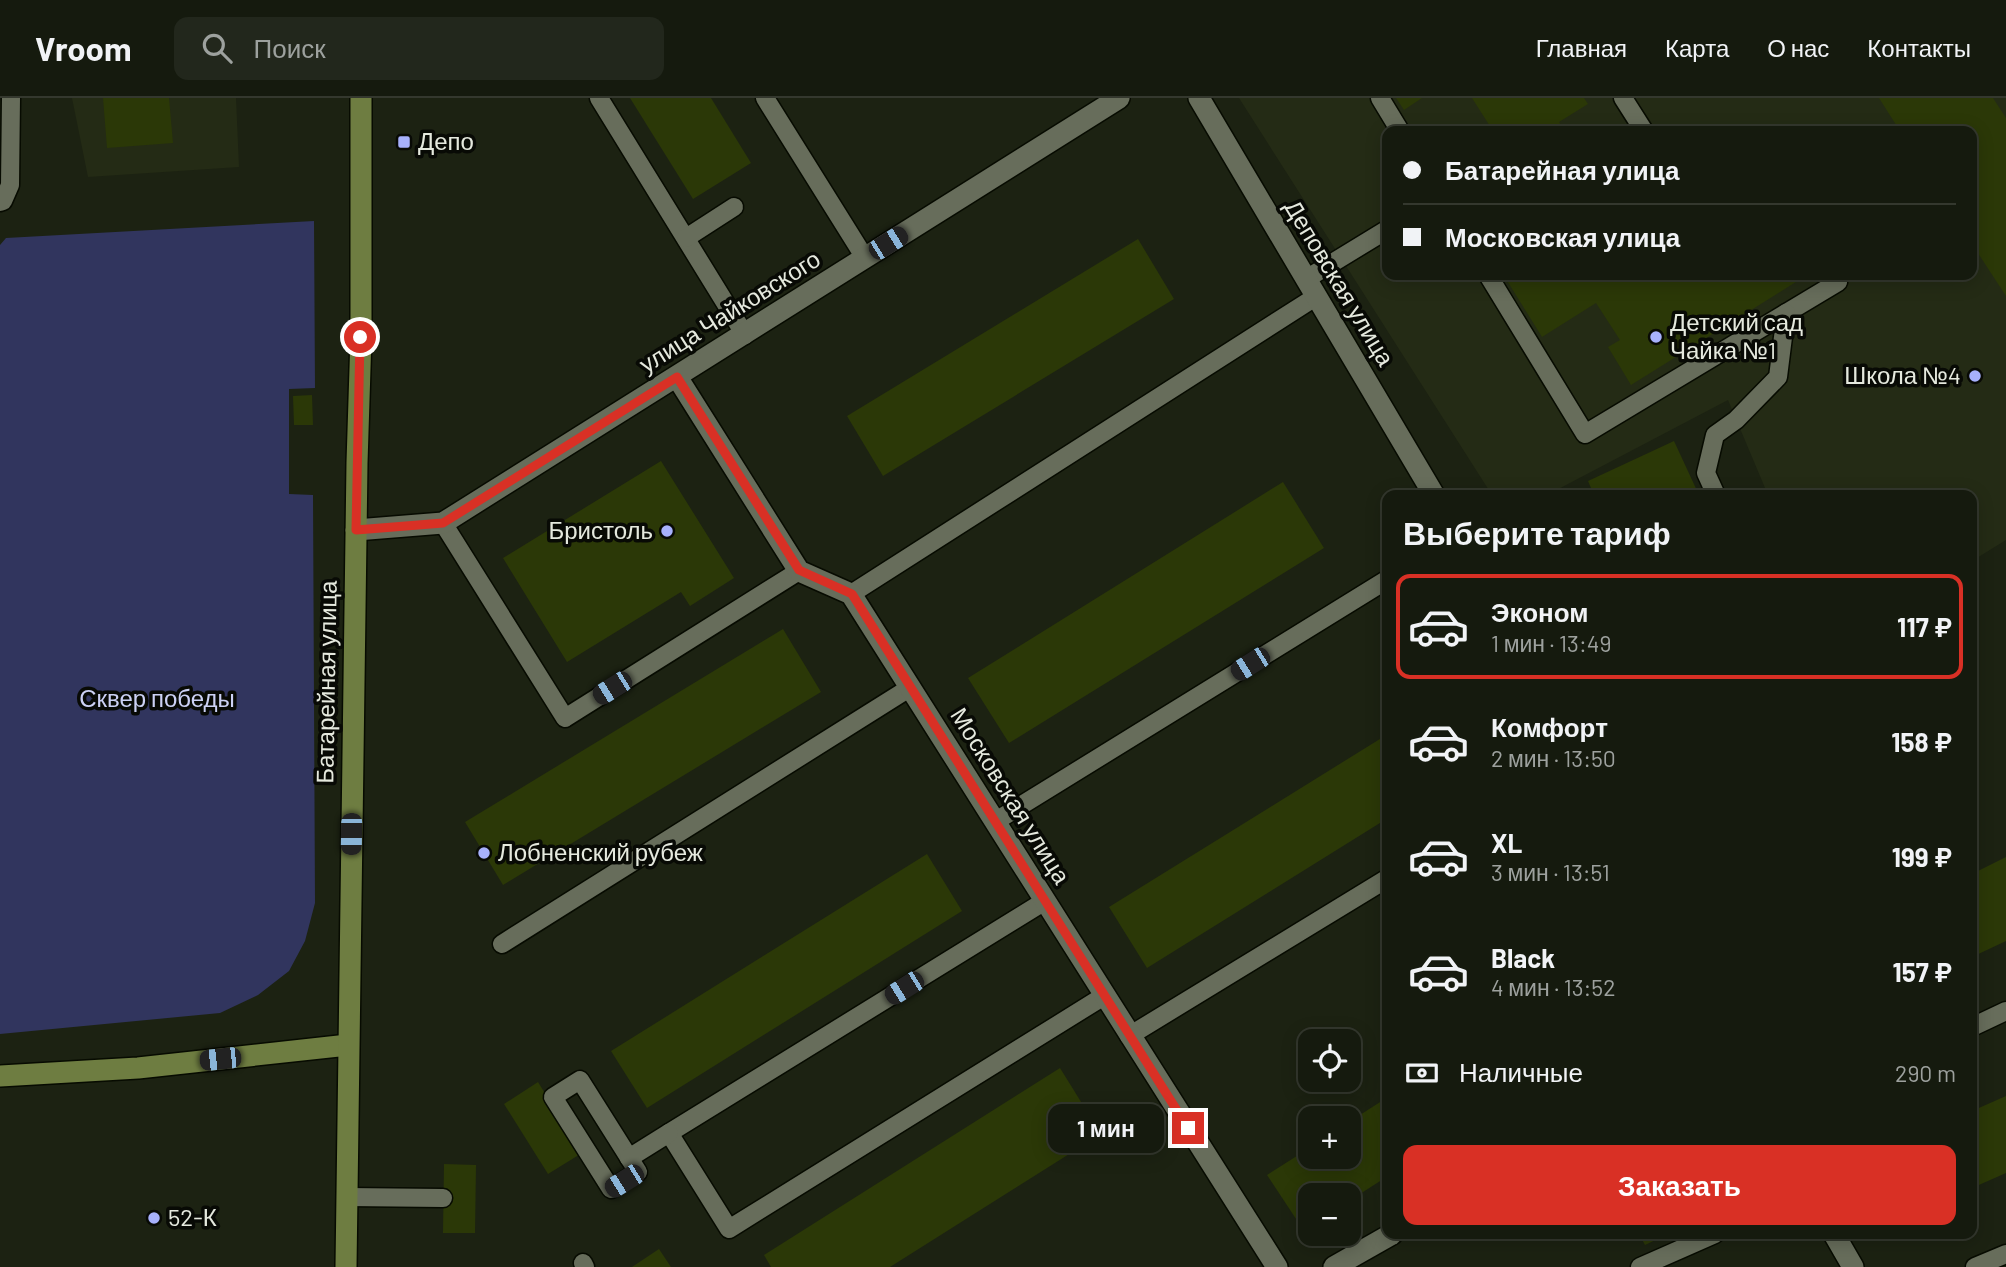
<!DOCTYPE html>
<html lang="ru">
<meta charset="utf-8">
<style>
body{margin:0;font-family:Barlow,sans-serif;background:#22271c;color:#f1f3f6;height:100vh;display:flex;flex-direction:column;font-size:26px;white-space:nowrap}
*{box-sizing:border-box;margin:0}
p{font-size:23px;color:#9da19e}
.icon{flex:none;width:38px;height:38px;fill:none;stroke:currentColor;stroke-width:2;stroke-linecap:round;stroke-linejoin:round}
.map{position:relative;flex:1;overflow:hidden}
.side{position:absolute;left:1382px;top:392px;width:595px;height:749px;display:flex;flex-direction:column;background:#151a0e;border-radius:14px;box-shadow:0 4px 18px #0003,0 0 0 2px #34382e}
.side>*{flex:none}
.guide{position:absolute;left:1382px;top:28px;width:595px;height:154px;border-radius:14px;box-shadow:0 4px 18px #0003,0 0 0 2px #34382e;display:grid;align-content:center;height:154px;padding:0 21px;background:#151a0e}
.controls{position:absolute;left:1298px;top:931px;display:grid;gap:14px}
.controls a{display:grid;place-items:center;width:63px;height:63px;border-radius:14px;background:#151a0e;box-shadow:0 4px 18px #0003,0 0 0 2px #34382e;font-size:35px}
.end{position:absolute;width:32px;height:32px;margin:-16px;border:9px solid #d93025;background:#fff;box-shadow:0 0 0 4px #fff}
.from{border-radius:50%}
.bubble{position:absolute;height:49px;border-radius:14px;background:#151a0e;box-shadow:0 4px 18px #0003,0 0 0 2px #34382e;font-size:23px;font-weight:700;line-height:49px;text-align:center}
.car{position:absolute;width:21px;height:42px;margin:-21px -10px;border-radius:9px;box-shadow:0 0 5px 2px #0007;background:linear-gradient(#222 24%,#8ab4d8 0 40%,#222 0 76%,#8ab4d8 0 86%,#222 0)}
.guide b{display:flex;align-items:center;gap:24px;height:66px;font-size:26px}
.guide b+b{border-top:2px solid #34382e}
.guide i{width:18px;height:18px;background:#f1f3f6}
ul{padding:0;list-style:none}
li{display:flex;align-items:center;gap:21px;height:105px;margin:0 14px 10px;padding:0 7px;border:4px solid transparent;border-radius:14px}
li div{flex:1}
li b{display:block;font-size:26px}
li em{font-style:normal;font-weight:700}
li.active{border-color:#d93025}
li>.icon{width:63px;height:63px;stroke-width:1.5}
h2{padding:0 21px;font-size:32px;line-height:84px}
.pay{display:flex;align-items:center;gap:18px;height:77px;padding:0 21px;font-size:26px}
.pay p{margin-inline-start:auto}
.action{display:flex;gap:14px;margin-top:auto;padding:14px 21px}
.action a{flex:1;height:80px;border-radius:14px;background:#d93025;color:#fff;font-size:28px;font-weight:700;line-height:80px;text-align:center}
header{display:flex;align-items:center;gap:42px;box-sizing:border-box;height:98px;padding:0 35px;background:#151a0e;border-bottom:2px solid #34382e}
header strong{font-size:33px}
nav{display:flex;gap:38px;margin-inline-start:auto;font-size:24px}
.search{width:490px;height:63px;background:#22271c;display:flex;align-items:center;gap:18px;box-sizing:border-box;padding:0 24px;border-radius:14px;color:#9da19e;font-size:26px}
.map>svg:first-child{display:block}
.built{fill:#242b15;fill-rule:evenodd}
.park{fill:#31355e}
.building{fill:#2b3807}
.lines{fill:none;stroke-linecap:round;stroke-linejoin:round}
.lane-casing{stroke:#070b01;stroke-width:21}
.street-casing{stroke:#070b01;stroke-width:24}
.secondary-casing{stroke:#070b01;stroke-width:24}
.lane{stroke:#676d5b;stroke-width:18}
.street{stroke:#676d5b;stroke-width:21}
.secondary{stroke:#6e7d41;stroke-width:21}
.route{stroke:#d93025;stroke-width:9}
.poi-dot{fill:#a7b1fc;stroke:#080a05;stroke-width:2.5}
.labels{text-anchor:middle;stroke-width:7;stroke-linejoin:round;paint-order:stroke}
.poi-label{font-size:24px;fill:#e5e9de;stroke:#080a05;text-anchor:start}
.street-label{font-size:24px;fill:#e5e9de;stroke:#080a05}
.park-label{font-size:24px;fill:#ccd1f4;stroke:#080a05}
</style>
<header>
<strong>Vroom</strong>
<div class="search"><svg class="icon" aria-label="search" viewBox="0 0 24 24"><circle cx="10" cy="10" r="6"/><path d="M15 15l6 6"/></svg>Поиск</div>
<nav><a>Главная</a><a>Карта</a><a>О нас</a><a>Контакты</a></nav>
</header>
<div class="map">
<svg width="2006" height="1169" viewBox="0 0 2006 1169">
<rect width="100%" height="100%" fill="#1c2212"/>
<g class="built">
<polygon points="72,0 236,0 239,69 88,79"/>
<path d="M1239,0H2006V442L1972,463V397H1768L1728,302L1547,397H1492ZM1388,33H1972V177H1388Z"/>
</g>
<polygon class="park" points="314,123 315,290 289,291 289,396 313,397 315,805 305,843 289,873 258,897 220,915 0,936 0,147 6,140"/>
<g class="building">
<polygon points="103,0 169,0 173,45 107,50"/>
<polygon points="630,0 711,0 751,65 693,101"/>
<polygon points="1396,0 1422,0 1404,12"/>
<polygon points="1472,0 1584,0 1588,6 1559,24 1565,33 1493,33"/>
<polygon points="1879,0 1993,0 2006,20 2006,198 1972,146 1972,33 1900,33"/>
<polygon points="1138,141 1174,201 883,378 847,318"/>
<polygon points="1513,177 1796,177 1799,182 1631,287 1608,249 1620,242 1596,205 1542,239 1506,181"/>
<polygon points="312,297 313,327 294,327 293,298"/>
<polygon points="1674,343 1699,397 1594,397 1588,383"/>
<polygon points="661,363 734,480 690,508 681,494 567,564 503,460"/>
<polygon points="1283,384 1324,450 1009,645 968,580"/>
<polygon points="783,531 821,594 503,787 465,724"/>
<polygon points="1388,636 1388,720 1147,870 1109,809"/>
<polygon points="927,756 962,813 647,1010 611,953"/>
<polygon points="2006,759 2006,843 1972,859 1972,776"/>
<polygon points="1060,970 1101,1036 890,1169 771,1169 764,1157"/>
<polygon points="538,984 582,1055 548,1076 504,1006"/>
<polygon points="2006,998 2006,1075 1972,1090 1972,1013"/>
<polygon points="1388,999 1388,1078 1349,1103 1349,1097 1311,1097 1311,1128 1304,1133 1267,1077 1311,1049 1311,1059 1349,1059 1349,1024"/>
<polygon points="444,1066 476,1067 475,1135 443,1135"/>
<polygon points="1639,1136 1668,1136 1645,1147"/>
<polygon points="659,1151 671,1169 632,1169"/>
</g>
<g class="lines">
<defs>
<g id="lane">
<polyline points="599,0 745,237"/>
<polyline points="765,0 865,160"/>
<polyline points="1380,0 1400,33"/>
<polyline points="1623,0 1644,33"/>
<polyline points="0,104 3,103 10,87 11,0"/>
<polyline points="686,140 734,109"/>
<polyline points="1488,177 1585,336 1838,184 1833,177"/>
<polyline points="1306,181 1388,131"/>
<polyline points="1716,397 1706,375 1715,337 1736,322 1778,279 1786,215"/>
<polyline points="443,425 565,620 799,473"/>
<polyline points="851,496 1317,198"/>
<polyline points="996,723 1388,481"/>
<polyline points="1045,803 669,1035 729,1131 1104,898"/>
<polyline points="502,846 911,589"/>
<polyline points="1972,929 2006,913"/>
<polyline points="1129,938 1388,780"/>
<polygon points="580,982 638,1074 611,1091 553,999"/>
<polyline points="629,1060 669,1035"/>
<polyline points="347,1099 443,1100"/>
<polyline points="583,1165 585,1169"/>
<polyline points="1640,1169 1715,1136"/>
<polyline points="1975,1169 2006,1156"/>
</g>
<g id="street">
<polyline points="1199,0 1434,397"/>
<polyline points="677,279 799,473 851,496 1277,1169"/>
<polyline points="356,432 443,425 1119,0"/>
<polyline points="1834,1136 1853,1169"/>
<polyline points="1334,1169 1392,1136"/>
</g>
<g id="secondary">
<polyline points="0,978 138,970 348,947"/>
<polyline points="346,1169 357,365 361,239 361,0"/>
</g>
</defs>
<use href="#lane" class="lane-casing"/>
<use href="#street" class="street-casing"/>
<use href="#secondary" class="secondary-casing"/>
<use href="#lane" class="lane"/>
<use href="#street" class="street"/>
<use href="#secondary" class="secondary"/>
</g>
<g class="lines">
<polyline class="route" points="360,239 356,432 443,425 677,279 799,472 852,496 1188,1030"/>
</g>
<g class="poi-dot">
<rect x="397" y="37" width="14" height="14" rx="3.5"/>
<circle cx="1656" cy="239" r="7"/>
<circle cx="1975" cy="278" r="7"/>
<circle cx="667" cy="433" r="7"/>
<circle cx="484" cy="755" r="7"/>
<circle cx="154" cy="1120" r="7"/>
</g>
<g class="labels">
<g class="poi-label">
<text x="418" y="52">Депо</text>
<text x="1670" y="233">Детский сад<tspan x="1670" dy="28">Чайка №1</tspan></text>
<text x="1961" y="286" text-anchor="end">Школа №4</text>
<text x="653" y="441" text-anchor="end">Бристоль</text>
<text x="498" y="763">Лобненский рубеж</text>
<text x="168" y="1128">52-К</text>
</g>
<g class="street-label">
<text transform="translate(1339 185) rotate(59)" y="8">Деповская улица</text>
<text transform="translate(730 214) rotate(-32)" y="8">улица Чайковского</text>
<text transform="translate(327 584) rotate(-89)" y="8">Батарейная улица</text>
<text transform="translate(1010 698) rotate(58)" y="8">Московская улица</text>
</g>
<g class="park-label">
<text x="157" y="609">Сквер победы</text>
</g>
</g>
</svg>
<div class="controls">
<a><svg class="icon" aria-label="locate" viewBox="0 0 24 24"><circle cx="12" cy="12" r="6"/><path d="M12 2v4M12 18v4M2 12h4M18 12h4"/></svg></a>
<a>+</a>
<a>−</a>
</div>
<i class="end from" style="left:360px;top:239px"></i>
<i class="end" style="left:1188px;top:1030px"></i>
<div class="bubble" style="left:1048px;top:1006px;width:116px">1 мин</div>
<i class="car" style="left:888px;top:145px;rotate:58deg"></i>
<i class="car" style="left:1250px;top:566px;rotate:238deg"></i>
<i class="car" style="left:612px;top:590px;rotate:238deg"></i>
<i class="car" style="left:351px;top:736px;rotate:181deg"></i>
<i class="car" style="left:904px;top:890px;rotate:238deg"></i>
<i class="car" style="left:220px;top:961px;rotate:264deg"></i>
<i class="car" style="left:624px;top:1083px;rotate:238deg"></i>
<div class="guide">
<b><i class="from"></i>Батарейная улица</b>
<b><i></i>Московская улица</b>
</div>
<section class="side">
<h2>Выберите тариф</h2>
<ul>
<li class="active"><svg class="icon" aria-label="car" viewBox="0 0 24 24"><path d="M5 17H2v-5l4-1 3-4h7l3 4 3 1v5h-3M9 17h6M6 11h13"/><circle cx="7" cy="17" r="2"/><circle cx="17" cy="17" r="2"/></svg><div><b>Эконом</b><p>1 мин · 13:49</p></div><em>117 ₽</em></li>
<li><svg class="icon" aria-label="car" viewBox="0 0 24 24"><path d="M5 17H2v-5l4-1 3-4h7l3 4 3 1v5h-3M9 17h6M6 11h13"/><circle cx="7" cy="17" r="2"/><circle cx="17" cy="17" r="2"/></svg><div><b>Комфорт</b><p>2 мин · 13:50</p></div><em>158 ₽</em></li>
<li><svg class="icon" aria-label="car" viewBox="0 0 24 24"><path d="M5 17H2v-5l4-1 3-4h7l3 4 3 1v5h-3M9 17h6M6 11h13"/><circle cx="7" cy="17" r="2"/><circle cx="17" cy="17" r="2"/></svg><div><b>XL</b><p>3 мин · 13:51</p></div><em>199 ₽</em></li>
<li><svg class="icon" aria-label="car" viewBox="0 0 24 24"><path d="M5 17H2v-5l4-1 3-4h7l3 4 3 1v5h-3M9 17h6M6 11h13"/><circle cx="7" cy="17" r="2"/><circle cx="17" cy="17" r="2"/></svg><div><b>Black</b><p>4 мин · 13:52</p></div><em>157 ₽</em></li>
</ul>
<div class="pay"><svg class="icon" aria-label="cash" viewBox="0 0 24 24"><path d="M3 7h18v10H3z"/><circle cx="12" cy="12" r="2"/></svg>Наличные<p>290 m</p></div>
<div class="action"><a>Заказать</a></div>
</section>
</div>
